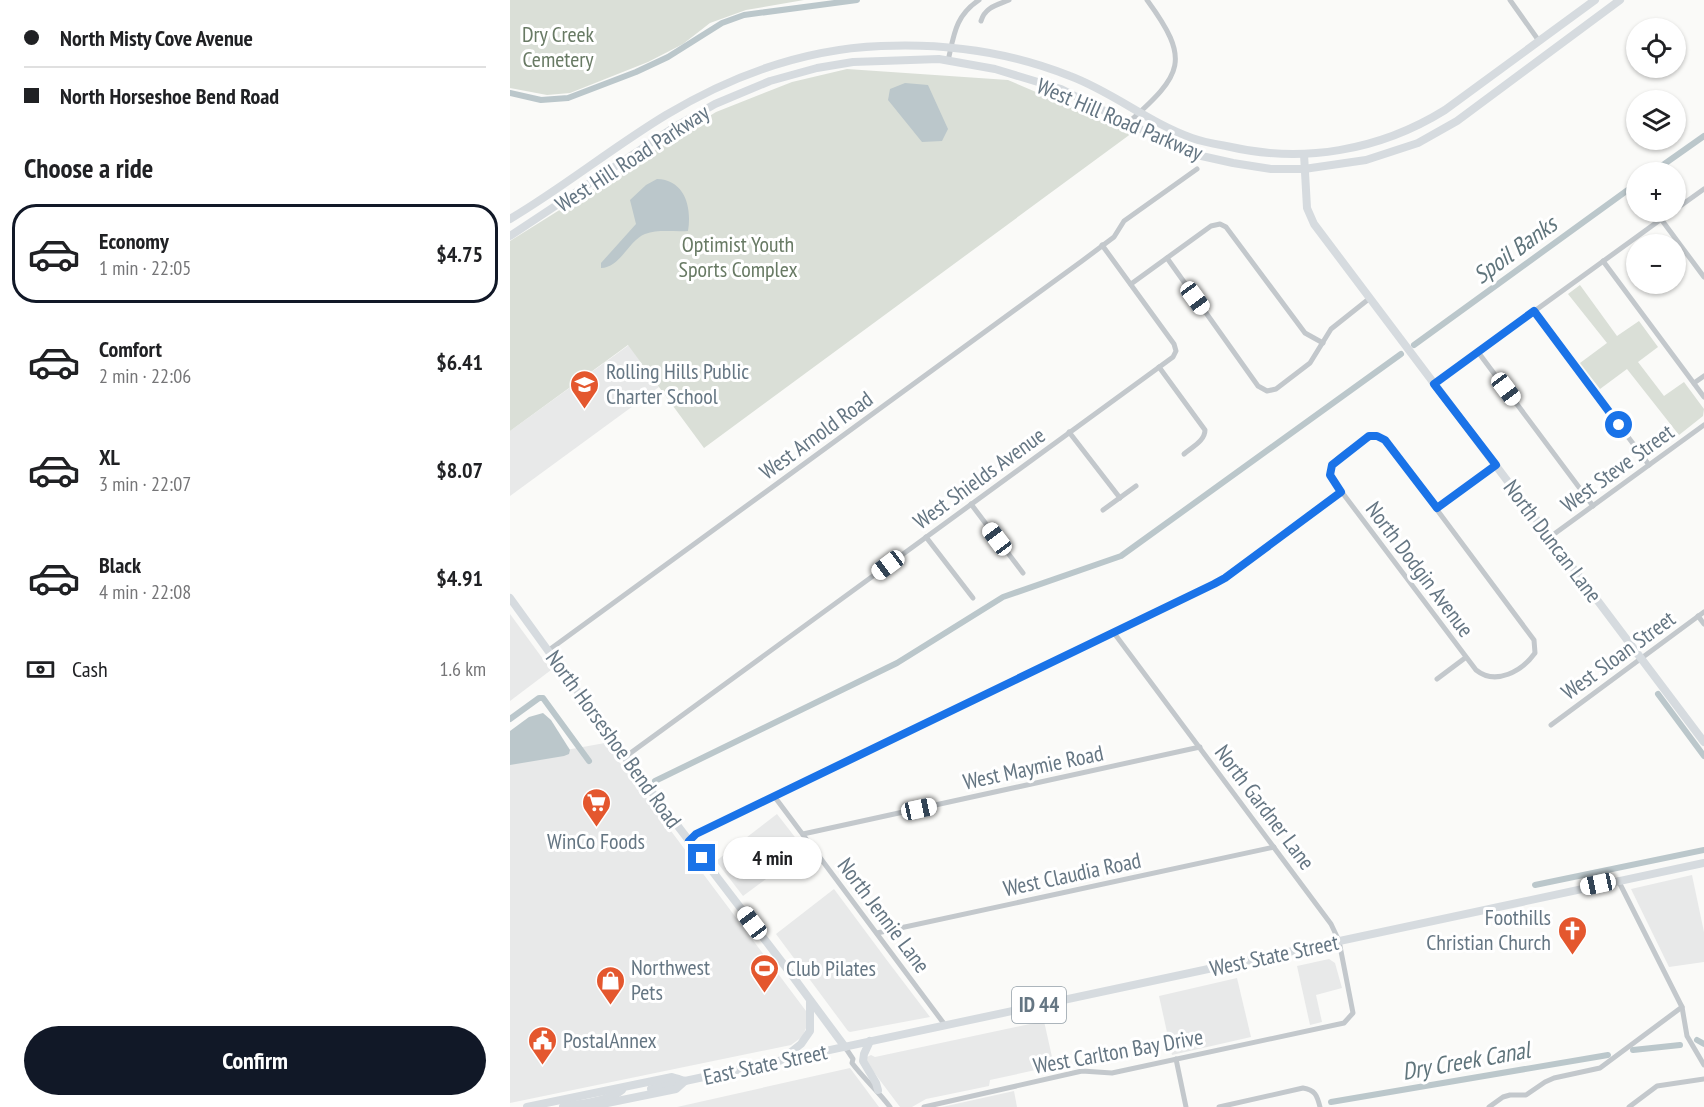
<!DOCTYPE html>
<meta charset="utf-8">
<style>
body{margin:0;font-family:"PT Sans Narrow",sans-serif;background:#f6f6f6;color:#202124;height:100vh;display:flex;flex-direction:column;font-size:22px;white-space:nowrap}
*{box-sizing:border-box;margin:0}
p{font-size:20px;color:#757577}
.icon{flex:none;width:33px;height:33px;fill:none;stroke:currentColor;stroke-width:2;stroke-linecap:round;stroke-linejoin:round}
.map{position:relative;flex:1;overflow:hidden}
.sheet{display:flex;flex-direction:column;background:#fff;width:510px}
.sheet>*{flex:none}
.hud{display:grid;align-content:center;height:132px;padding:0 24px;background:#fff}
.tools{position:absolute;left:1116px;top:18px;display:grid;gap:12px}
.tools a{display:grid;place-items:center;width:60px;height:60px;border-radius:50%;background:#fff;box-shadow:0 2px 4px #0004;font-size:30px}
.end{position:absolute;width:27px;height:27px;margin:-14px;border:8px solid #1a73e8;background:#fff;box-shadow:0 0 0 3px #fff}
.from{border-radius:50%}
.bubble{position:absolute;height:42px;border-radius:21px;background:#fff;box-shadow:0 2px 4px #0004;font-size:20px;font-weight:700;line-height:42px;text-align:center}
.car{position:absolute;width:18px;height:36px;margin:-18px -9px;border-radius:8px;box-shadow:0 0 4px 2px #0007;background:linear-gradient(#fff 24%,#345 0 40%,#fff 0 76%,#345 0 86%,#fff 0)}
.hud b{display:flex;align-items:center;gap:21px;height:57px;font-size:22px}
.hud b+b{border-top:2px solid #e0e0e0}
.hud i{width:15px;height:15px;background:#202124}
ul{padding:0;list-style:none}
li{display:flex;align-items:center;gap:18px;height:99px;margin:0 12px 9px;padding:0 12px;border:3px solid transparent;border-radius:24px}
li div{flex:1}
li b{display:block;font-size:22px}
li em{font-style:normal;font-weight:700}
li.current{border-color:#111827}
li>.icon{width:54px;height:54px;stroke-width:1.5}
h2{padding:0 24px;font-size:27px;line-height:72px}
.pay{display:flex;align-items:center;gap:15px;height:66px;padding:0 24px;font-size:22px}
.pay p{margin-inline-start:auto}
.action{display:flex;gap:12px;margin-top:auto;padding:12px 24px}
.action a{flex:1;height:69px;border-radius:36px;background:#111827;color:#fff;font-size:24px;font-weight:700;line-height:69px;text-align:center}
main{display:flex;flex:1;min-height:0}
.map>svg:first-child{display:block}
.built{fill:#e8e9e9}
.green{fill:#dadfd7}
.water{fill:#bbc7cb}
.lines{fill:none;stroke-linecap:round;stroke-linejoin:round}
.canal{stroke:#bbc7cb;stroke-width:6}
.street{stroke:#c3c8cc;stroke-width:5}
.secondary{stroke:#d6dbdf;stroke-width:8}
.primary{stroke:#d6dbdf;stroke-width:8}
.route{stroke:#1a73e8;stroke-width:8}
.labels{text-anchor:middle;stroke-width:6;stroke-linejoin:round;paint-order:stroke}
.shield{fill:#fff;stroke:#939fa8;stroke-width:1.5}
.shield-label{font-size:21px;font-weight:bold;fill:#657683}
.park-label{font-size:22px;fill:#687a64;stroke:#fff}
.street-label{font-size:22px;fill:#657683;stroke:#fff}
.poi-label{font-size:22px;fill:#657683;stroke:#fff;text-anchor:start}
.water-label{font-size:24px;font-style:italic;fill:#60757c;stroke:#fff}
</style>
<main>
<section class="sheet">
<div class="hud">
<b><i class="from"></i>North Misty Cove Avenue</b>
<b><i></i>North Horseshoe Bend Road</b>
</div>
<h2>Choose a ride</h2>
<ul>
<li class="current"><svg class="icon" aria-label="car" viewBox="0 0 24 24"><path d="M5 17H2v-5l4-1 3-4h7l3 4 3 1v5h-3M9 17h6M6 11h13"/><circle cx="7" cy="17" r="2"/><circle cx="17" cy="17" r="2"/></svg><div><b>Economy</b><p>1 min · 22:05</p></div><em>$4.75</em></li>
<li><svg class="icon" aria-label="car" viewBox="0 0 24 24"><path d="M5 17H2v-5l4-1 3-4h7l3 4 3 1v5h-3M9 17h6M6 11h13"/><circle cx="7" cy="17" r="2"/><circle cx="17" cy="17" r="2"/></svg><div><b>Comfort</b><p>2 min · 22:06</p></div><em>$6.41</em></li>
<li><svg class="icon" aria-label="car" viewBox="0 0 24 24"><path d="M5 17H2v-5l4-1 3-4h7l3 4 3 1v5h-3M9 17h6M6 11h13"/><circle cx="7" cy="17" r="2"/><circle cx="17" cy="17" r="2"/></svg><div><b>XL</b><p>3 min · 22:07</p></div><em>$8.07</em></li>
<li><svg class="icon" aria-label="car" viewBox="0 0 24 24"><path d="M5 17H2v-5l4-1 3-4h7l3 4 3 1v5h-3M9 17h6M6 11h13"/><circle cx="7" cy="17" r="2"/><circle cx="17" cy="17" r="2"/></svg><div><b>Black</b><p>4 min · 22:08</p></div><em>$4.91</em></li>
</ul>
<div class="pay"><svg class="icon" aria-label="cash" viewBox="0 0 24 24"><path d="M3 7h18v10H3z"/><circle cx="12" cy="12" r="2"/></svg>Cash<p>1.6 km</p></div>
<div class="action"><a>Confirm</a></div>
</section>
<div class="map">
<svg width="1194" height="1107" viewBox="0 0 1194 1107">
<rect width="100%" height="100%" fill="#fafaf8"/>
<g class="built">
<polygon points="119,345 149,387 0,496 0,431"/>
<polygon points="0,614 41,670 0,701"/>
<polygon points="95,743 296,1011 298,1024 292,1037 281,1045 0,1103 0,760"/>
<polygon points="267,814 295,850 233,896 206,861"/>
<polygon points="1182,875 1194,932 1194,962 1159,967 1121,889"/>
<polygon points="324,889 376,959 420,1017 340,1032 338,1031 266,934"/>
<polygon points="819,959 825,963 832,988 806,995 812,1022 800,1025 787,966"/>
<polygon points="727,978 741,1037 662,1055 649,996"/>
<polygon points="534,1021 544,1066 480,1080 479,1086 416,1099 402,1107 390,1107 357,1063 357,1057 361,1055 365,1057"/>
<polygon points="340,1068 369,1107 167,1107"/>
<polygon points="504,1091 507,1107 432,1107"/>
</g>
<g class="green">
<polygon points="0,0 294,0 236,10 200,23 173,44 138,62 60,93 37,95 0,88"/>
<polygon points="337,69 498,80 622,133 194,448 118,345 0,431 0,241 206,112 282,82"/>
<polygon points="1070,285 1107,336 1129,321 1148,347 1128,362 1154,396 1174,382 1194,409 1193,416 1169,435 1117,369 1090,389 1070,363 1097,343 1058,294"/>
</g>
<g class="water">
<polygon points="395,83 418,85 438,129 432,141 412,142 378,100 380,89"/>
<path d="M147,179C175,180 182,207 178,231C164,232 148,229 135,234C119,240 110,268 91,268V263L126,224L120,200L136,185Z"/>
<polygon points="33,713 41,720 60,750 59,754 54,756 0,765 0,731 19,717"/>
</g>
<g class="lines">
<g class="canal">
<polyline points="0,93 31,100 58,98 126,72 158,57 212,23 234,15 347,0"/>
<polyline points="1143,172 1194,136"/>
<polyline points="904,345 1126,184"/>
<polyline points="1148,694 1194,756"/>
<polyline points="0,719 29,698 33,698 79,761"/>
<polyline points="145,781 387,663 493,597 611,556 891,354"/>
<polyline points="1025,885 1194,850"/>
<polyline points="1187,1040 1194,1044"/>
<polyline points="1123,1050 1170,1045"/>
<polyline points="821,1102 1098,1055"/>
</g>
<g class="street">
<polyline points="1000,0 1029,41"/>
<path d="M471,21C475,7 487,5 499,0"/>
<path d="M438,61C444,35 445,16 469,0"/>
<path d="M619,122C673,74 681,60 637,0"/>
<polyline points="1166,209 1194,189"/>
<polyline points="1151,219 1194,277"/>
<polyline points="657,258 748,386 757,391 766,389 800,363 821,329 860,298"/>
<polyline points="1093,261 1194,397"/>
<polyline points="621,284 701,226 710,224 716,227 795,333 813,343"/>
<polyline points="1024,311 1139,465"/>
<polyline points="968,352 1083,506"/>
<path d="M649,367L695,430C695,441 682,447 674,454"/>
<polyline points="1184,383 1194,376"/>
<polyline points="924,384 1161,212"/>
<polyline points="559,432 610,498"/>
<path d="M867,436L875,440L1024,640L1025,653C1012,671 986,686 966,670L822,479C820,474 819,470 822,465C828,456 857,436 867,436Z"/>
<polyline points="461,504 513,573"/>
<polyline points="927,508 986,466"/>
<polyline points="593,510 626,486"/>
<polyline points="416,537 463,598"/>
<polyline points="1040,537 1194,425"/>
<polyline points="1188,616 1194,624"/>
<polyline points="39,650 572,261 604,237 614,221 687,169"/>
<polyline points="927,679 955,658"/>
<polyline points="1041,725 1194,612"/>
<polyline points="115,757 663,357 666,351 664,344 592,245"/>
<polyline points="264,796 435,1025"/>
<polyline points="293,834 690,747"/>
<polyline points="179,841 186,834 208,823 704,584 715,578 831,492"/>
<polyline points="1108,880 1172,1007 1177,1036 1194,1065"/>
<polyline points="367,933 764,847"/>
<path d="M335,1047L343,1059L342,1063C354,1079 368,1091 380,1107"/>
<polyline points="666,1059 676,1107"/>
<polyline points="414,1107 572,1071 602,1073 834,1023 843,1013 829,941 821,924 604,633"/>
<path d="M709,1107L793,1088C805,1090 807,1095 810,1107"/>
<polyline points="979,1107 993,1097 1000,1095 1016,1095 1035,1082 1044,1078 1090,1068 1172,1007"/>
<polyline points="1119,1107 1147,1086 1194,1079"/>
</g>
<g class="secondary">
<polyline points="794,154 797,208 804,224 1194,742"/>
<path d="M0,219C54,187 103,147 156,115C221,76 295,49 371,46C436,43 500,52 560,76C603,92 639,123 682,138C693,142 705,144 716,146C792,164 869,151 935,110L1085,0"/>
<polyline points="0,236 163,128 205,104 260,81 307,68 343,62 429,59 485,69 551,89 678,153 723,163 761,169 794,169 856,160 908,143 947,121 1110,0"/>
<polyline points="0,598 115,757 278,970 335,1047"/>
</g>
<g class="primary">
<polyline points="360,1041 354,1054 353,1061 366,1083 368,1090"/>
<polyline points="271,1060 291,1044 300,1031 300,1001"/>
<polyline points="141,1089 164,1083 168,1079"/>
<polyline points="17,1107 162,1077 175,1081 1194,863"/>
<path d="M53,1107C71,1103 98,1102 112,1090"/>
<polyline points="78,1107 166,1089 175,1081"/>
</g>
</g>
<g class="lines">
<polyline class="route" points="192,858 179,841 186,834 704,584 715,578 831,492 820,475 822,465 859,436 867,436 875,440 927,508 986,465 924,384 1024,311 1109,425"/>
</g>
<defs>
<symbol id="school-pin" viewBox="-11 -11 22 30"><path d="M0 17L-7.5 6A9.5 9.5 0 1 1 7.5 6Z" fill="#e4572e" stroke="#fff"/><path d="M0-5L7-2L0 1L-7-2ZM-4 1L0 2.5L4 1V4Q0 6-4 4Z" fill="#fff"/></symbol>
<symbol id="supermarket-pin" viewBox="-11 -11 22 30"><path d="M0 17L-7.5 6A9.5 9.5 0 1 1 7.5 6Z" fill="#e4572e" stroke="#fff"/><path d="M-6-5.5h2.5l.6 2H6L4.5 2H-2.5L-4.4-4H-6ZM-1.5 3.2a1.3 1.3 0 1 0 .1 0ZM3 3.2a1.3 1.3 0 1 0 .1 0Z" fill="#fff"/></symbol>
<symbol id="church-pin" viewBox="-11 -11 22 30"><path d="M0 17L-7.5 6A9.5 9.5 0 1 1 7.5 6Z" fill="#e4572e" stroke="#fff"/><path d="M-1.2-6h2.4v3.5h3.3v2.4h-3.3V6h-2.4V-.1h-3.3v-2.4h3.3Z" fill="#fff"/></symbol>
<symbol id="stadium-pin" viewBox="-11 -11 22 30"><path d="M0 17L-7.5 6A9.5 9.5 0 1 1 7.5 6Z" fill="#e4572e" stroke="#fff"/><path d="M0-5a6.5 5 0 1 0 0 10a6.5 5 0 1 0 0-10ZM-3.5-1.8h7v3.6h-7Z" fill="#fff"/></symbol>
<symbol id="shop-pin" viewBox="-11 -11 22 30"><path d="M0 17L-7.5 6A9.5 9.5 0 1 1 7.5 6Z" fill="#e4572e" stroke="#fff"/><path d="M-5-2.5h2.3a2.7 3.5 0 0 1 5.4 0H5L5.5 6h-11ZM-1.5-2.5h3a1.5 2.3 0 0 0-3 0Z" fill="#fff"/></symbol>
<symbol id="civic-pin" viewBox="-11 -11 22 30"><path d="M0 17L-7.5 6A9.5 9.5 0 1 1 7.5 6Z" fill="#e4572e" stroke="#fff"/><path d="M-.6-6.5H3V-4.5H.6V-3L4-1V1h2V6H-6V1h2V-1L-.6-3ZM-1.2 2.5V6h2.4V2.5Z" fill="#fff"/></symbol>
</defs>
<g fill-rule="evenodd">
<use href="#school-pin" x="58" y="368" width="33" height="45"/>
<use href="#supermarket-pin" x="70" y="786" width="33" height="45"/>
<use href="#church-pin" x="1046" y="914" width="33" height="45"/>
<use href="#stadium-pin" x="238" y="952" width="33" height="45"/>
<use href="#shop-pin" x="84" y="964" width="33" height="45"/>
<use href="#civic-pin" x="16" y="1024" width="33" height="45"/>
</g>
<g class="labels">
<rect class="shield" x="502" y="987" width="54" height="36" rx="4.5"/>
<g class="shield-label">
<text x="529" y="1012">ID 44</text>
</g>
<g class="park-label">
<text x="48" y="42">Dry Creek<tspan x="48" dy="25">Cemetery</tspan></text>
<text x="228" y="252">Optimist Youth<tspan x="228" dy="25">Sports Complex</tspan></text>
</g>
<g class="street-label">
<text transform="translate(610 119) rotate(23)" y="8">West Hill Road Parkway</text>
<text transform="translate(122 158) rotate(-33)" y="8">West Hill Road Parkway</text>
<text transform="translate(306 435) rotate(-36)" y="8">West Arnold Road</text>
<text transform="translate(1107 468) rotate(-36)" y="8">West Steve Street</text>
<text transform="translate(469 478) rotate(-36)" y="8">West Shields Avenue</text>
<text transform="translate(1043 541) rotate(53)" y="8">North Duncan Lane</text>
<text transform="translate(910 569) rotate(53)" y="8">North Dodgin Avenue</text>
<text transform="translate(1108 655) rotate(-36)" y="8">West Sloan Street</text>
<text transform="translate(104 739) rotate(54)" y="8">North Horseshoe Bend Road</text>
<text transform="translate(523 767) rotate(-12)" y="8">West Maymie Road</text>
<text transform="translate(755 807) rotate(53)" y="8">North Gardner Lane</text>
<text transform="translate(562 874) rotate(-12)" y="8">West Claudia Road</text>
<text transform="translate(374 915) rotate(53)" y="8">North Jennie Lane</text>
<text transform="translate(764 955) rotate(-12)" y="8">West State Street</text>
<text transform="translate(608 1051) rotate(-10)" y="8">West Carlton Bay Drive</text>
<text transform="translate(255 1064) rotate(-12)" y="8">East State Street</text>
</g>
<g class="poi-label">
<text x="96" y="379">Rolling Hills Public<tspan x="96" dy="25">Charter School</tspan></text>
<text x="86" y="849" text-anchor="middle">WinCo Foods</text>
<text x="1041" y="925" text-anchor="end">Foothills<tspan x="1041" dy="25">Christian Church</tspan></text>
<text x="121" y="975">Northwest<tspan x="121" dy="25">Pets</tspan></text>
<text x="276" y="976">Club Pilates</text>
<text x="53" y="1048">PostalAnnex</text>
</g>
<g class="water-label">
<text transform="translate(1005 250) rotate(-36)" y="8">Spoil Banks</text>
<text transform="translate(956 1061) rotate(-10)" y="8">Dry Creek Canal</text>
</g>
</g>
</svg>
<div class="tools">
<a><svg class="icon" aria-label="locate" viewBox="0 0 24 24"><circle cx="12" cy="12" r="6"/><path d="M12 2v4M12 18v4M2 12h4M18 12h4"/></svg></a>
<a><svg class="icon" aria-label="layers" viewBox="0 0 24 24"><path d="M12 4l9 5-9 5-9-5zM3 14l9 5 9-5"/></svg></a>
<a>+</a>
<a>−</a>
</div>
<i class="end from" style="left:1109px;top:425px"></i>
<i class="end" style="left:192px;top:858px"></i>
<div class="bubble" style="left:213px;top:837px;width:99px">4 min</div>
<i class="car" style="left:685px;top:298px;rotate:144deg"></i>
<i class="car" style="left:996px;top:389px;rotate:143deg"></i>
<i class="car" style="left:487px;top:539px;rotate:323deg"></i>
<i class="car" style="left:378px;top:565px;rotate:233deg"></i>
<i class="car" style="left:409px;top:809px;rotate:78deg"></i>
<i class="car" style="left:1088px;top:884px;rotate:258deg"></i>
<i class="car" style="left:242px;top:923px;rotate:323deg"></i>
</div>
</main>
